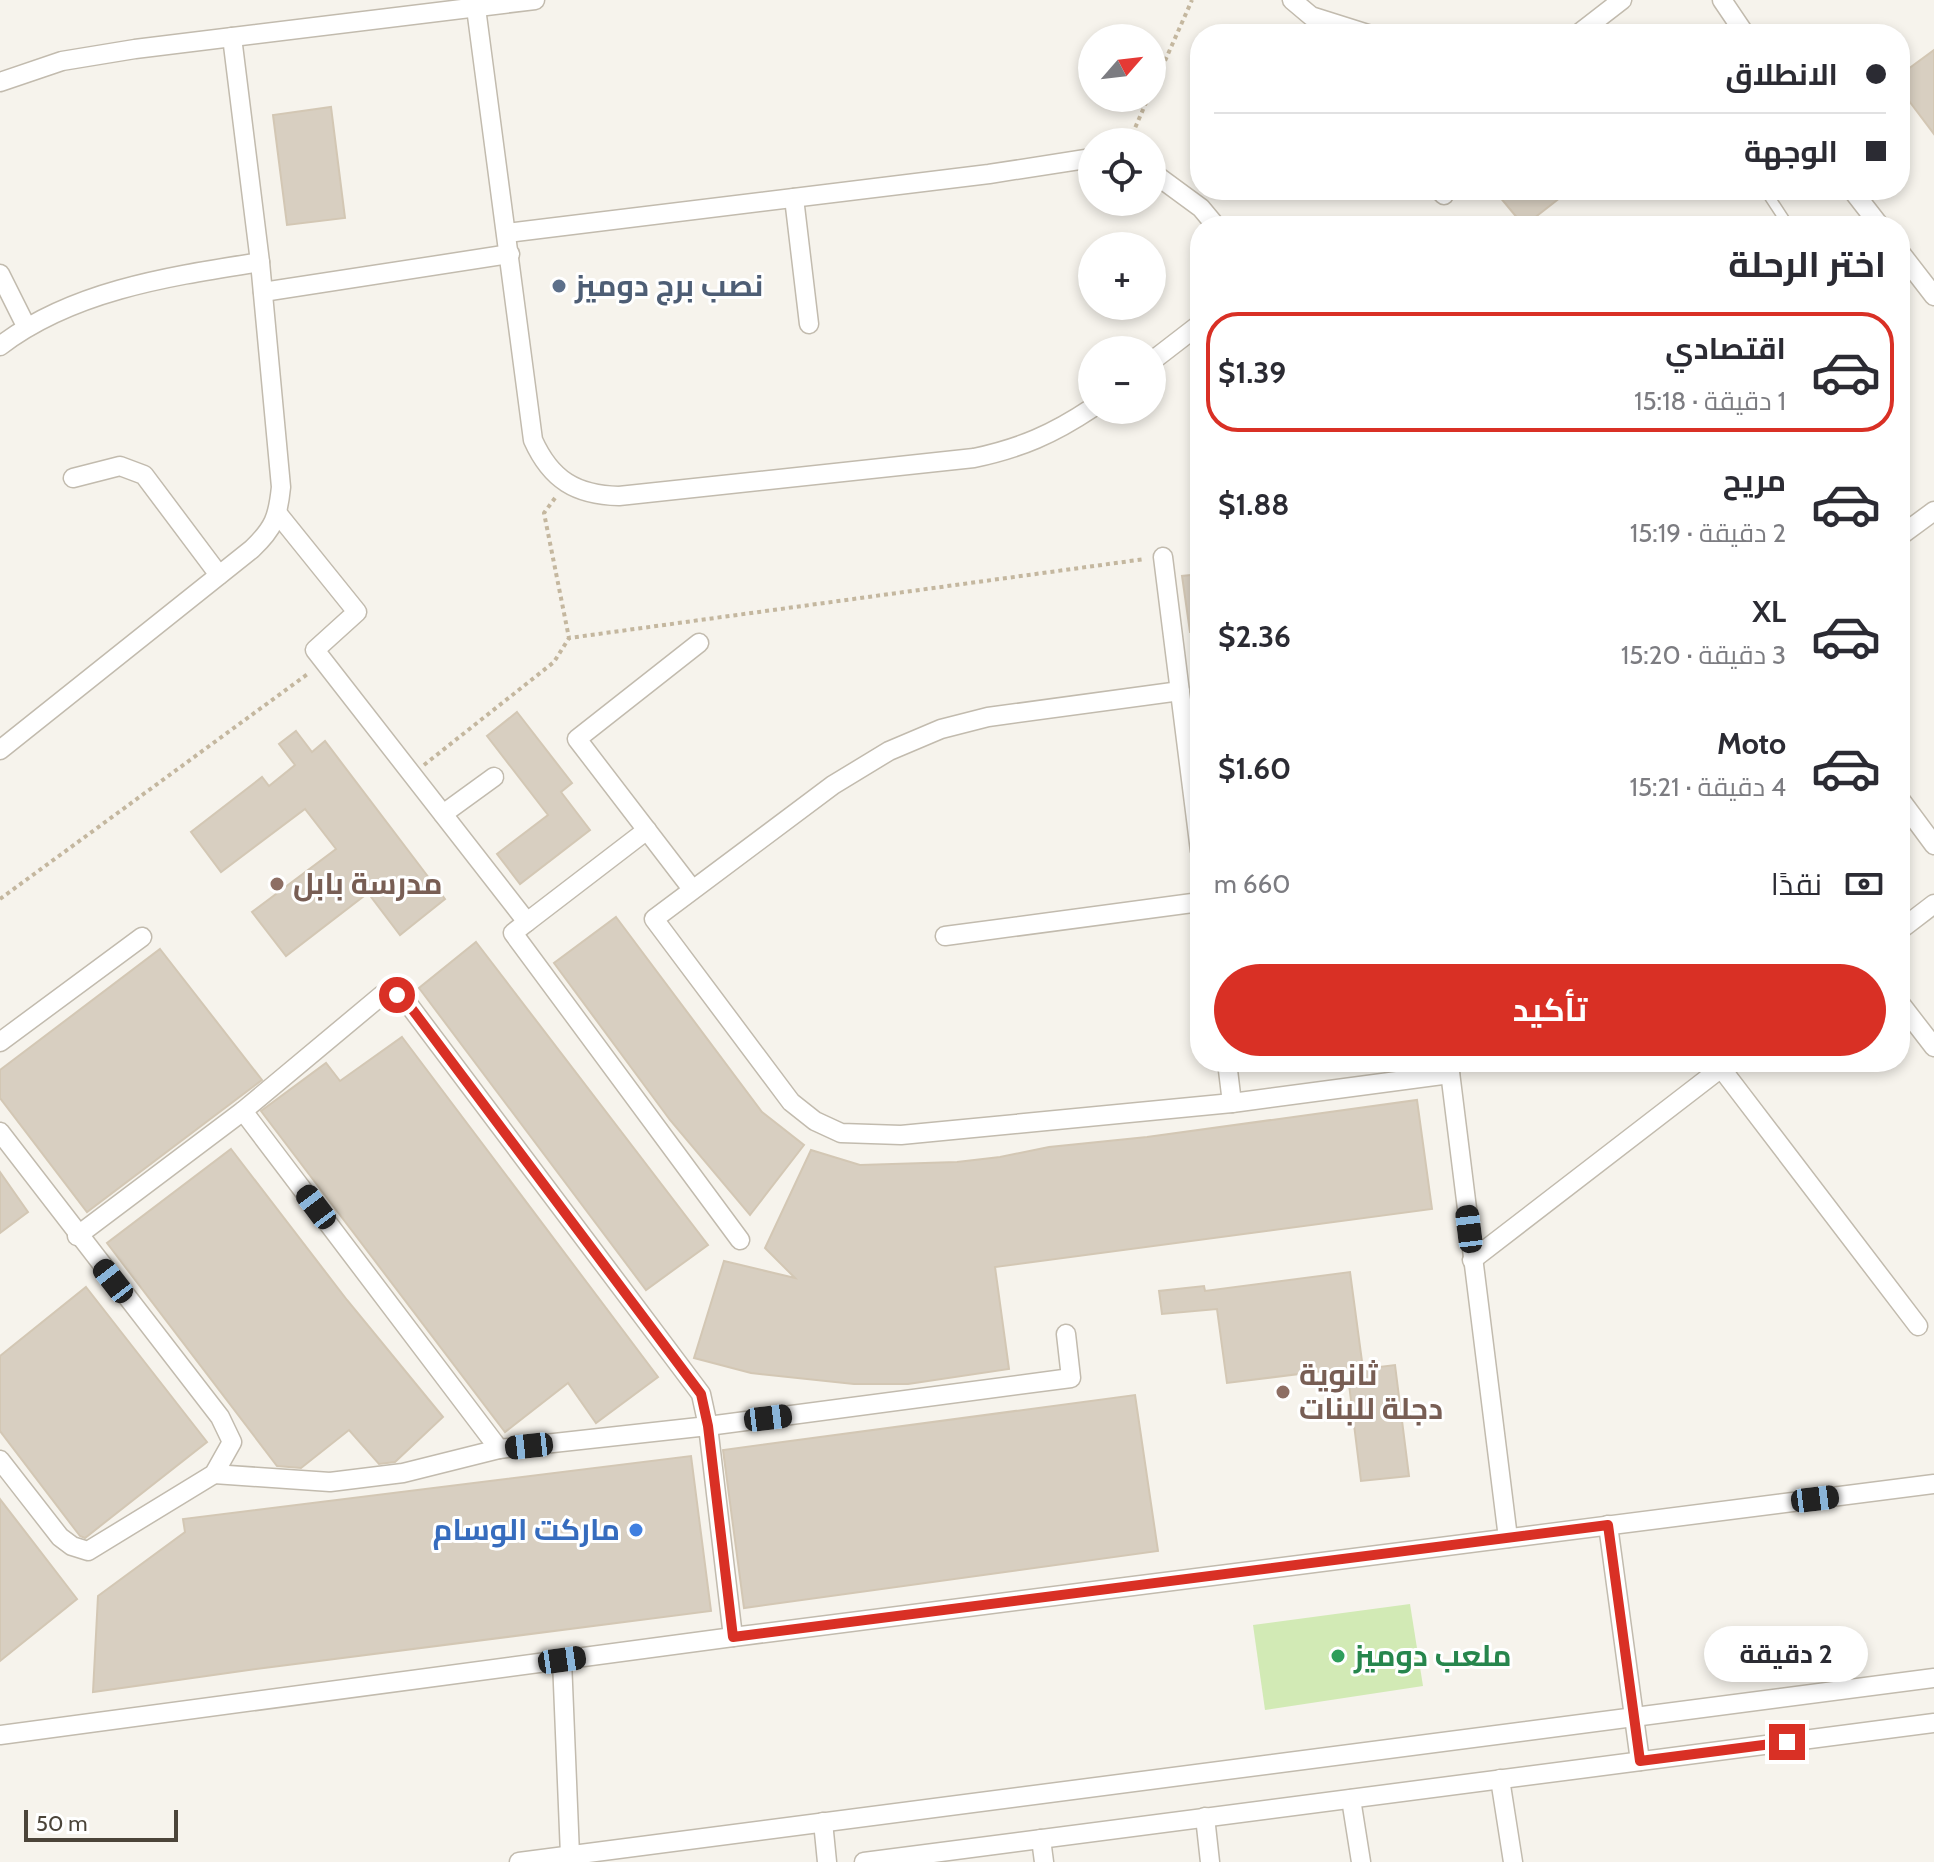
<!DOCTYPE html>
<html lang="ar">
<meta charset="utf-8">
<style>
body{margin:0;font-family:Cabin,Cairo,sans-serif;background:#f7f7f7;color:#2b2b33;direction:rtl;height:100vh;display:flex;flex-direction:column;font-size:30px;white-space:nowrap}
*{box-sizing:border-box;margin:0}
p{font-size:26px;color:#7c7c81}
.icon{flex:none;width:44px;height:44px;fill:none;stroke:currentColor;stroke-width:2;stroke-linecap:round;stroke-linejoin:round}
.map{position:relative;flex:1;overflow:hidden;direction:ltr}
.details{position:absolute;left:1190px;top:216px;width:720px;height:856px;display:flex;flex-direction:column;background:#fff;border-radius:32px;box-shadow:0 4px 12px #0003;direction:rtl}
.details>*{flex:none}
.top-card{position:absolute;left:1190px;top:24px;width:720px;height:176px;border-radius:32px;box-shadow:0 4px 12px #0003;direction:rtl;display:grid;align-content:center;height:176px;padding:0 24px;background:#fff}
.needle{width:52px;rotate:62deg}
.controls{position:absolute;left:1078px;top:24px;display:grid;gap:16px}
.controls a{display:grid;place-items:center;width:88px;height:88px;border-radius:50%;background:#fff;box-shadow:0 4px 12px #0003;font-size:40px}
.scale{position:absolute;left:24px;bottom:20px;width:154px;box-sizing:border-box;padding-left:8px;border:4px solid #4b4439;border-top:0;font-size:22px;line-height:28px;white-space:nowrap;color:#4b4439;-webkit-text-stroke:6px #fff;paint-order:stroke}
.end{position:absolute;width:36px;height:36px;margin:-18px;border:10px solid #d93025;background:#fff;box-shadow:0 0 0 4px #fff}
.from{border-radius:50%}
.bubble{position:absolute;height:56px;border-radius:28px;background:#fff;box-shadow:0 4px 12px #0003;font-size:26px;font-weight:700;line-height:56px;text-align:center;direction:rtl}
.car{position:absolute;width:24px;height:48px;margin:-24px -12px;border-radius:10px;box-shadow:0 0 6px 2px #0007;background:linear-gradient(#222 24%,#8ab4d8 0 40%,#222 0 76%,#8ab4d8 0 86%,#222 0)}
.top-card b{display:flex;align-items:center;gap:28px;height:76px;font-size:30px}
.top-card b+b{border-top:2px solid #e1e1e2}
.top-card i{width:20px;height:20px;background:#2b2b33}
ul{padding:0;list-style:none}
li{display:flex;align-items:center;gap:24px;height:120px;margin:0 16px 12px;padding:0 8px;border:4px solid transparent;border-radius:32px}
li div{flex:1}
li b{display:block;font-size:30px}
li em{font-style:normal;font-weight:700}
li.selected{border-color:#d93025}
li>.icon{width:72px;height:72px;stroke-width:1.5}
h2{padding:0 24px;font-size:36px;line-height:96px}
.pay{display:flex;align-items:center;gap:20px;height:88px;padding:0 24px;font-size:30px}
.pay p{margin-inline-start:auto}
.action{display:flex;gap:16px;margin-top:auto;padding:16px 24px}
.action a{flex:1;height:92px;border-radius:48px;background:#d93025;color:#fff;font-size:32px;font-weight:700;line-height:92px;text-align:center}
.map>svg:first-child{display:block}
.green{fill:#d2eab5}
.building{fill:#d8cfc1;stroke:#d3c7b4;stroke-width:2}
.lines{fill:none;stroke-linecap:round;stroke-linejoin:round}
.lane-casing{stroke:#c2bbae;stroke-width:12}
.street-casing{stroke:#c2bbae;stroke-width:21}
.path{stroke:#c4b79f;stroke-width:4;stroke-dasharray:4 4;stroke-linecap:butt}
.lane{stroke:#fff;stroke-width:9}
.street{stroke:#fff;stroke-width:18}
.route{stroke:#d93025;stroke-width:10}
.service-dot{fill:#5c6f8a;stroke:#fff;stroke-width:3}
.education-dot{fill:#8d6e63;stroke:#fff;stroke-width:3}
.shop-dot{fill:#3f7fe0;stroke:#fff;stroke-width:3}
.leisure-dot{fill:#2e9e5b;stroke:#fff;stroke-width:3}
.labels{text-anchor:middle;stroke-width:6;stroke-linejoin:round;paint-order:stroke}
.service-label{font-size:30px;font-weight:bold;fill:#4e5e75;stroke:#fff;text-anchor:start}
.education-label{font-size:30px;font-weight:bold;fill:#785e54;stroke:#fff;text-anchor:start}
.shop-label{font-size:30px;font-weight:bold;fill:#366cbe;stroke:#fff;text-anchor:end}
.leisure-label{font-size:30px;font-weight:bold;fill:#27864d;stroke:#fff;text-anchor:start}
</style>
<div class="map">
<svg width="1934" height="1862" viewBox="0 0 1934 1862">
<rect width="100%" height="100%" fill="#f6f3ec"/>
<polygon class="green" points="1410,1604 1423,1686 1265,1710 1253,1625"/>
<g class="building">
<polygon points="1934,50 1934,134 1900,89 1900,75"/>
<polygon points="331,107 345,218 287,225 273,115"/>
<polygon points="1494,190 1570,190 1524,226"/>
<polygon points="1200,574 1200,632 1190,632 1182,576"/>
<polygon points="517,712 572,783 561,792 590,830 520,884 497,854 548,815 487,736"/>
<polygon points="296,731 312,752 325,741 445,899 400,935 368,893 286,956 252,912 336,849 305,809 221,872 191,832 262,777 269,786 295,765 279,744"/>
<polygon points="616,917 762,1112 804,1145 750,1215 670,1120 554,963"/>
<polygon points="476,942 708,1245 646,1290 419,988"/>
<polygon points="160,949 262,1080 87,1212 0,1098 0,1070"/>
<polygon points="402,1037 658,1377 596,1423 568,1383 505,1432 261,1111 326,1063 340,1081"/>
<polygon points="1417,1100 1432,1209 995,1267 1009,1369 908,1384 854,1384 751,1373 694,1358 724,1261 795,1278 765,1248 811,1150 860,1165 957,1162 1000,1157 1049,1147 1147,1137"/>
<polygon points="231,1149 347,1300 443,1417 395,1462 379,1464 349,1430 301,1468 277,1466 107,1243"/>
<polygon points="0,1172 28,1212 0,1233"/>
<polygon points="1350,1272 1363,1369 1395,1365 1409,1476 1361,1481 1347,1368 1227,1383 1217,1309 1162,1314 1159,1291 1204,1286 1205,1291"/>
<polygon points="86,1287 207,1442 85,1538 80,1536 0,1431 0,1356"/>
<polygon points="1135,1395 1158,1551 744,1608 723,1450"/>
<polygon points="691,1456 711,1611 256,1669 93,1692 98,1596 185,1532 183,1519"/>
<polygon points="0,1499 77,1599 0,1661"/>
</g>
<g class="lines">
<defs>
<polyline id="lane" points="1765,190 1788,225"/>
<g id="street">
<polyline points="1292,0 1311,16 1368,34"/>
<polyline points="1722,0 1745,34"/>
<path d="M476,8L533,440C551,480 576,495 619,496L974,458C1021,448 1053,434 1092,408"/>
<polyline points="1578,34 1622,0"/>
<polyline points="0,82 62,61 135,49 535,0"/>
<polyline points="1152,172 1201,208 1216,226"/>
<polyline points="1439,190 1444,195"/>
<polyline points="1852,190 1880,226"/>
<polyline points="794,198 809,324"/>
<polyline points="507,233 989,174 1092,158"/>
<polyline points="1900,252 1934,296"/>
<polyline points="0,274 26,326"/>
<polyline points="263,292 510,254"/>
<path d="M0,346C73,290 172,276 260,262"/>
<polyline points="1152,361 1200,324"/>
<polyline points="73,478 120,466 144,475 219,575"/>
<polyline points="278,514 357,612 315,650 527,922 513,933 740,1240"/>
<polyline points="1900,536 1934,511"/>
<polyline points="1163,557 1200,851"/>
<polyline points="1180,691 988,717 941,729 889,751 833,785 654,919 791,1102 815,1121 841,1133 901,1135 1232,1103 1450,1074"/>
<path d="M0,750L252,549C274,528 278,517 281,487L260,262L232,37"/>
<polyline points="1900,799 1934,845"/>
<polyline points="443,814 494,777"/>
<polyline points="692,889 577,739 699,643"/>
<polyline points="527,922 647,830"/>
<polyline points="1900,930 1934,904"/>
<polyline points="945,936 1200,902"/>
<polyline points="1900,1003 1934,1047"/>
<polyline points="0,1042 142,937"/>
<polyline points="1227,1062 1232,1103"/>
<polyline points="1449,1064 1508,1538"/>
<polyline points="1721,1068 1918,1326"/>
<polyline points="243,1111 499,1449 708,1426 1071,1378 1066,1334"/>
<polyline points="0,1132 220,1417 232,1442 214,1474 88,1551 72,1546 60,1537 0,1460"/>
<polyline points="77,1236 243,1111 382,995 397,995 406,1001 701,1394 708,1426 733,1637"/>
<polyline points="1472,1260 1729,1062"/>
<polyline points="214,1474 330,1482 403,1473 499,1449"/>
<polyline points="1608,1525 1640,1761"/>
<polyline points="562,1660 570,1855"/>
<polyline points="0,1735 733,1637 1934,1484"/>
<polyline points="1500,1779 1513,1862"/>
<polyline points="1351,1799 1361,1862"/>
<polyline points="1205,1817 1210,1862"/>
<polyline points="823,1822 827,1862"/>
<polyline points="1041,1839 1044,1862"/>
<polyline points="519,1862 1934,1678"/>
<polyline points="864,1862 1934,1723"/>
</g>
</defs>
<use href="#lane" class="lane-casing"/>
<use href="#street" class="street-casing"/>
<g class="path">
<polyline points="1152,90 1192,0"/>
<polyline points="1129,142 1148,98"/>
<polyline points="555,498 544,513 569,638 1145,559"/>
<polyline points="424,765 554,662 569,638"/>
<polyline points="0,899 309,673"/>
</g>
<use href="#lane" class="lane"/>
<use href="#street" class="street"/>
</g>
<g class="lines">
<polyline class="route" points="397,995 406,1001 701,1394 708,1426 733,1637 1608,1525 1640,1761 1787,1742"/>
</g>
<circle class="service-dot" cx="559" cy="286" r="8"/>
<g class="education-dot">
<circle cx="277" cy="884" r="8"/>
<circle cx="1283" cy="1392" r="8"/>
</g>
<circle class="shop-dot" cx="636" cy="1530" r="8"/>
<circle class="leisure-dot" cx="1338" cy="1656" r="8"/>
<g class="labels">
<g class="service-label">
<text x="575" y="296">نصب برج دوميز</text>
</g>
<g class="education-label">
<text x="293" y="894">مدرسة بابل</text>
<text x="1299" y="1385">ثانوية<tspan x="1299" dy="34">دجلة للبنات</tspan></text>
</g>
<g class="shop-label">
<text x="620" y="1540">ماركت الوسام</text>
</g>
<g class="leisure-label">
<text x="1354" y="1666">ملعب دوميز</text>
</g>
</g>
</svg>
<div class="controls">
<a><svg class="needle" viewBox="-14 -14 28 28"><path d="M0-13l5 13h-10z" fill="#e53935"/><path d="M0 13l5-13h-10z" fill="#7c7c81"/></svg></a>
<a><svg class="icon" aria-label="locate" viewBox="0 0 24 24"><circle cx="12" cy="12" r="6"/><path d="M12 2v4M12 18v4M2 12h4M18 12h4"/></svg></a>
<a>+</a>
<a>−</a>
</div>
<div class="scale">50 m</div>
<i class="end from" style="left:397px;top:995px"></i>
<i class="end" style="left:1787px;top:1742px"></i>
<div class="bubble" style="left:1704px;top:1626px;width:164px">2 دقيقة</div>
<i class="car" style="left:316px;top:1207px;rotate:323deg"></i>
<i class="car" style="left:1469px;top:1229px;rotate:353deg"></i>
<i class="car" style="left:113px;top:1281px;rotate:322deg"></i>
<i class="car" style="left:768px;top:1418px;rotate:83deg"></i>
<i class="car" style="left:529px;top:1446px;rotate:264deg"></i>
<i class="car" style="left:1815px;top:1499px;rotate:83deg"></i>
<i class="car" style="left:562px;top:1660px;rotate:82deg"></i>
<div class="top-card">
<b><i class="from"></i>الانطلاق</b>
<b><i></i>الوجهة</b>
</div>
<section class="details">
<h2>اختر الرحلة</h2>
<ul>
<li class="selected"><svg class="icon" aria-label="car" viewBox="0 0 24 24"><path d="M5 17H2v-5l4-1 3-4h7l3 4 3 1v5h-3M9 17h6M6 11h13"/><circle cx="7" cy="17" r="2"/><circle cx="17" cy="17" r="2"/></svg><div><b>اقتصادي</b><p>1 دقيقة · 15:18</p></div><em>$1.39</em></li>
<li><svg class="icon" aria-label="car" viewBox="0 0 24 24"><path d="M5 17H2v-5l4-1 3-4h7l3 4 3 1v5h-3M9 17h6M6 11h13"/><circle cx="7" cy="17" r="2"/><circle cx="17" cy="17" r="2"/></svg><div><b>مريح</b><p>2 دقيقة · 15:19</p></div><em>$1.88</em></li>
<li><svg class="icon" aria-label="car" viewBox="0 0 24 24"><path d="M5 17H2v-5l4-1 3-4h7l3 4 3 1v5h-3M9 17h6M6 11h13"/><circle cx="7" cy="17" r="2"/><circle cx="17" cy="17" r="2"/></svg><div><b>XL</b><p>3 دقيقة · 15:20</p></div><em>$2.36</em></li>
<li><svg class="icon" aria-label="car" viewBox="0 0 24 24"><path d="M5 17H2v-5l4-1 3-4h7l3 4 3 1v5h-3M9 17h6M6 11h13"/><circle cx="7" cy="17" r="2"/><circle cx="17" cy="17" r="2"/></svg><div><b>Moto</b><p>4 دقيقة · 15:21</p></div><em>$1.60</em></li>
</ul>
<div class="pay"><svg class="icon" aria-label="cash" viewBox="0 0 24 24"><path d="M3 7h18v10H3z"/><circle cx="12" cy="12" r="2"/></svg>نقدًا<p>660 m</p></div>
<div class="action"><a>تأكيد</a></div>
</section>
</div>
